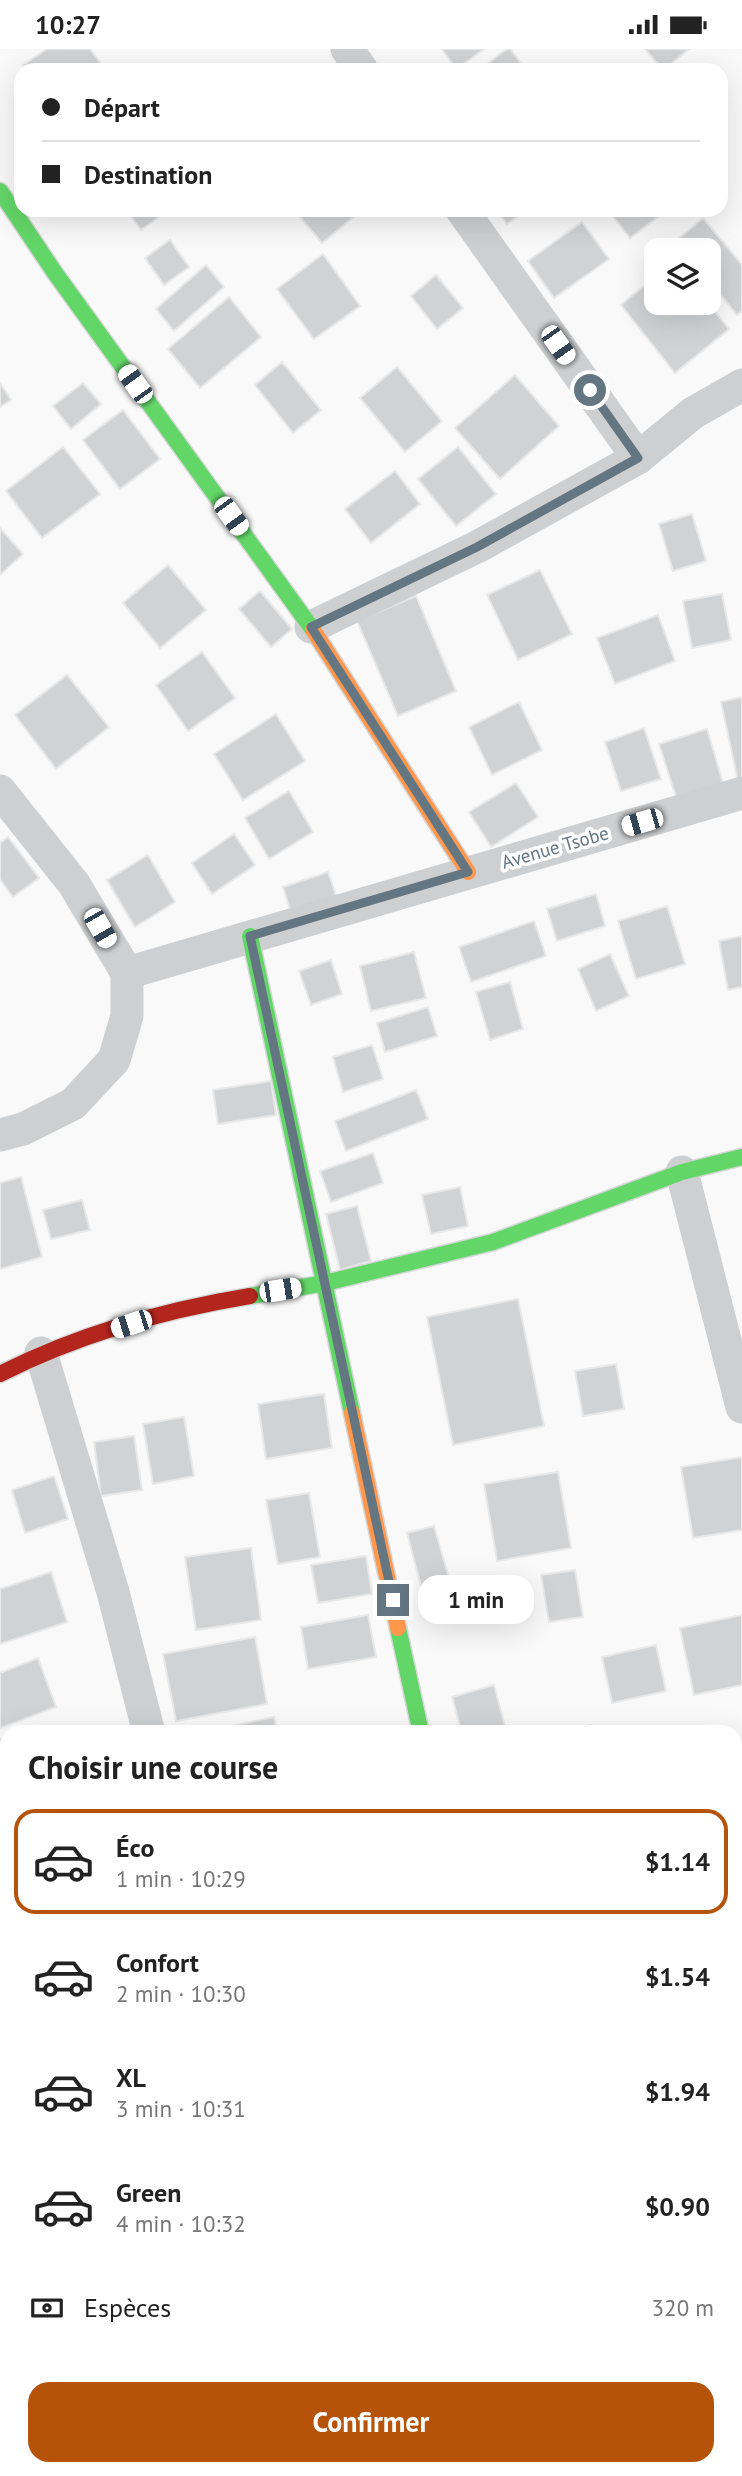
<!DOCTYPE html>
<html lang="fr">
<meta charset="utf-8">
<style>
body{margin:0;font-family:"PT Sans",sans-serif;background:#f6f6f6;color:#222;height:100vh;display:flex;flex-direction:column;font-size:26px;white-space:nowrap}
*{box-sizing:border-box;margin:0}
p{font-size:23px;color:#767676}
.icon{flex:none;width:38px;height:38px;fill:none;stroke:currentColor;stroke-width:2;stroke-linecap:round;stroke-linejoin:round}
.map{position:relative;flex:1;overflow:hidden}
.panel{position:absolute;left:0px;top:1676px;width:742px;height:751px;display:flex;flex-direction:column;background:#fff;border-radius:21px 21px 0 0;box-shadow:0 7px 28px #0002}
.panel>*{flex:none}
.hud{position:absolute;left:14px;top:14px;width:714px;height:154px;border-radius:21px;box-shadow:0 7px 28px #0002;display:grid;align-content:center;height:154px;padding:0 28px;background:#fff}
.controls{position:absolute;left:644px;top:189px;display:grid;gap:14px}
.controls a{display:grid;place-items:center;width:77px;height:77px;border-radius:14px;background:#fff;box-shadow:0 7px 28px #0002;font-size:35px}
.end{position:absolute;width:32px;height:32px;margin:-16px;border:9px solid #657683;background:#fff;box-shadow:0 0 0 4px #fff}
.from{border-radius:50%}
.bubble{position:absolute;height:49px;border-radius:21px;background:#fff;box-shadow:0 7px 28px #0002;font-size:23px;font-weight:800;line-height:49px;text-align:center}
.car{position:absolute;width:21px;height:42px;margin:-21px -10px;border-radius:9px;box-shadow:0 0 5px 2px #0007;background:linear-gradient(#fff 24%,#345 0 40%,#fff 0 76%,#345 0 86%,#fff 0)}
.hud b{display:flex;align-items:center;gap:24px;height:66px;font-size:26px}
.hud b+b{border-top:2px solid #e0e0e0}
.hud i{width:18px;height:18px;background:#222}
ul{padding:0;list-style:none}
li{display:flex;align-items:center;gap:21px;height:105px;margin:0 14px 10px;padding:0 14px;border:4px solid transparent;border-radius:21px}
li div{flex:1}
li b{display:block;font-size:26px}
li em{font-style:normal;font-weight:800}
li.current{border-color:#b45309}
li>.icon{width:63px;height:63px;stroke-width:1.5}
h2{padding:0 28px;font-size:32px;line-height:84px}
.pay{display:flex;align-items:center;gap:18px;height:77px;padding:0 28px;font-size:26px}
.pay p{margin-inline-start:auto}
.cta{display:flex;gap:14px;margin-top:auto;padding:14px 28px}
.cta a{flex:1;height:80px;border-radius:21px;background:#b45309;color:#fff;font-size:28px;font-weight:800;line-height:80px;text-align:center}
.status{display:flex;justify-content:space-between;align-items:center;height:49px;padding:0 35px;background:#fff;direction:ltr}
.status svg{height:19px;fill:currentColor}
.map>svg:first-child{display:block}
.building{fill:#d0d2d3;stroke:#e8e8e8;stroke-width:2}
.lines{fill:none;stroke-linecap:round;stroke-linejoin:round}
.fast-casing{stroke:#d5d6d7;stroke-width:19}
.slow-casing{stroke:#d5d6d7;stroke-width:19}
.jam-casing{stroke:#d5d6d7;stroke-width:19}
.street{stroke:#cecfd0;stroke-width:33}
.fast{stroke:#63d668;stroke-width:16}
.slow{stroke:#ff974d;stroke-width:16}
.jam{stroke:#b3261e;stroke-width:16}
.route{stroke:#657683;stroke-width:9}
.labels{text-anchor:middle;stroke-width:7;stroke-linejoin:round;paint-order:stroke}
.street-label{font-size:19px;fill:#657683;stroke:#fff}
</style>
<div class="status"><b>10:27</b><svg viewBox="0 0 49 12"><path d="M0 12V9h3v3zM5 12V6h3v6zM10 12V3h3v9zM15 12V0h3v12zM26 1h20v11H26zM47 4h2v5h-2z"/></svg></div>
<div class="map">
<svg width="742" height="2427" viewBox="0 0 742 2427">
<rect width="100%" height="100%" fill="#f9f9f9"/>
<g class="building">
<polygon points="47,0 90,0 105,21 27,21 23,16"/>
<polygon points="442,0 484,0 456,20"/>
<polygon points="507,0 510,0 526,21 479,21"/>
<polygon points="645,0 689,0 663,21"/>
<polygon points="127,161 168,161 141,181"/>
<polygon points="294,161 362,161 322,194"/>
<polygon points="497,161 527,161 507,175"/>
<polygon points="608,161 661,161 663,164 630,189"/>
<polygon points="703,169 742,216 742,262 737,266 709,232 709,201 684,201 676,192"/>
<polygon points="582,173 609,210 554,249 528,212"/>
<polygon points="170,191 189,218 164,236 145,209"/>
<polygon points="323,205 360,257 314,290 277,240"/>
<polygon points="206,216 224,238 174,282 156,260"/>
<polygon points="436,226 463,259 437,280 411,247"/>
<polygon points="656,227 656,254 708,254 729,280 675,324 621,256"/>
<polygon points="229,248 261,288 200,339 168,300"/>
<polygon points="282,313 321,361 293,384 255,336"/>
<polygon points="397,318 442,372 405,403 360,349"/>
<polygon points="515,326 559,377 500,430 455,379"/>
<polygon points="0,334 11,351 0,358"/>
<polygon points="83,334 101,355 71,380 53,357"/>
<polygon points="123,361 160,410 120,440 83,391"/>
<polygon points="63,398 100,445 42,489 6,442"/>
<polygon points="458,398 496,445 456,477 418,430"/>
<polygon points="395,422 420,455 371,494 345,460"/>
<polygon points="692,465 706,512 673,522 659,475"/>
<polygon points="0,479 23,505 0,526"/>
<polygon points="168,516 206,561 160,599 123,554"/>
<polygon points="540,521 572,585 518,611 487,546"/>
<polygon points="260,542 292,580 271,598 239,560"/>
<polygon points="722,545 731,591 692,599 683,552"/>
<polygon points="416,547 456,642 398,667 357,572"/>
<polygon points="658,566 675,612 615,635 597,589"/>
<polygon points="202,603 235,649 188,682 156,636"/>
<polygon points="67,626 109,678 56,720 15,666"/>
<polygon points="742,648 742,731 738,732 721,653"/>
<polygon points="519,653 542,701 492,726 469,678"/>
<polygon points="276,665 305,712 243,751 214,705"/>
<polygon points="644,679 661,730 621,742 605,693"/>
<polygon points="707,680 723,734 676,748 659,695"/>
<polygon points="516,734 538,768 491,798 469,763"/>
<polygon points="289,742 313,783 269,810 245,769"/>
<polygon points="234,785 255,816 212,845 192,814"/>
<polygon points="8,788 39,829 13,848 0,830 0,794"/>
<polygon points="148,806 175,853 135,878 107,831"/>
<polygon points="328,823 338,852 292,867 283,838"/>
<polygon points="596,845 605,877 557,892 547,860"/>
<polygon points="667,857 685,915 636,930 618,872"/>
<polygon points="534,872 546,907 471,933 459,898"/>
<polygon points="742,887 742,938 728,941 719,892"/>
<polygon points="414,903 426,949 371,962 360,917"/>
<polygon points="610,905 629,947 596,962 578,920"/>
<polygon points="331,911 342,945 311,956 299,922"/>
<polygon points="510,933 523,980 490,991 476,943"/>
<polygon points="428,958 437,987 385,1003 377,974"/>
<polygon points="372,996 383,1030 343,1043 333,1008"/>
<polygon points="271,1032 276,1066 218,1075 213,1041"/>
<polygon points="416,1041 428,1070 346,1102 335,1072"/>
<polygon points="373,1104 383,1134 331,1153 320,1122"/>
<polygon points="21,1128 42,1208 0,1220 0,1134"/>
<polygon points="460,1138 468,1177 431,1185 422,1146"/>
<polygon points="82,1151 90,1181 51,1190 43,1161"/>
<polygon points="357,1157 371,1212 340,1221 326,1165"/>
<polygon points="518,1250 544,1377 453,1396 427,1268"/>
<polygon points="616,1315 624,1360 583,1367 575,1322"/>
<polygon points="324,1345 332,1399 266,1410 258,1355"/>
<polygon points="184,1368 194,1427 153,1435 143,1375"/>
<polygon points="134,1387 142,1441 101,1447 94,1393"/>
<polygon points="742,1408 742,1481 693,1489 681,1418"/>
<polygon points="558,1423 571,1499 497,1512 484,1435"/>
<polygon points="54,1427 68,1470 25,1484 12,1441"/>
<polygon points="309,1444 320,1508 278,1515 266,1451"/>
<polygon points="434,1477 449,1529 421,1537 407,1484"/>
<polygon points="251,1499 261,1571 196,1581 185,1508"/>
<polygon points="366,1507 372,1545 318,1554 311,1516"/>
<polygon points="575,1521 583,1568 549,1573 541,1526"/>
<polygon points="51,1523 67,1573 0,1595 0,1540"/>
<polygon points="368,1566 376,1608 308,1620 301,1578"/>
<polygon points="742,1566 742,1636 694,1646 680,1579"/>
<polygon points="255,1588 267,1655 176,1672 163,1605"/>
<polygon points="656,1596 666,1642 612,1654 602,1608"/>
<polygon points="38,1609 56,1658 0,1679 0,1624"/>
<polygon points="494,1636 505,1677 480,1684 462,1684 452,1648"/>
<polygon points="274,1668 277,1684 228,1684 227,1678"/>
<polygon points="591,1676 593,1684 558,1684"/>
<polygon points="7,1687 7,1736 0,1739 0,1690"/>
<polygon points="735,1853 742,1870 742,1908 735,1911"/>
<polygon points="7,1882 7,1921 0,1923 0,1884"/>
<polygon points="742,2024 742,2083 739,2084 735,2072 735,2026"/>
<polygon points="742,2114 742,2171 735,2173 735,2116"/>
<polygon points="0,2116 7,2132 7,2154 0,2157"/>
<polygon points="0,2202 7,2219 7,2232 0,2235"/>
<polygon points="735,2250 742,2269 742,2274 735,2277"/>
<polygon points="33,2420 57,2420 43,2427 36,2427"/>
<polygon points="118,2420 173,2420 174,2423 167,2427 121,2427"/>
<polygon points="404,2420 407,2420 409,2427 386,2427"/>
</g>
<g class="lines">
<defs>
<g id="fast">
<polyline points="0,142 55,224 313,581"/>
<polyline points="250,887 352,1364"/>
<polyline points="250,1247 325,1234 493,1193 682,1123 742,1108"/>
<polyline points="398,1579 421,1684"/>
</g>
<g id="slow">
<polyline points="313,581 468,823"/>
<polyline points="352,1364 398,1579"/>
</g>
<path id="jam" d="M0,1325C77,1286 165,1261 250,1247"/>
</defs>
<use href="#fast" class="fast-casing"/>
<use href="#slow" class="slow-casing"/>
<use href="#jam" class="jam-casing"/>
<g class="street">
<polyline points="347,0 362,21"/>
<polyline points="462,161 638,409"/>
<polyline points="311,578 477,498 638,409 693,364 742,336"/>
<polyline points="0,742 74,835 127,924 127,967 114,1011 73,1055 23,1080 0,1086"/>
<polyline points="127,924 742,744"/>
<polyline points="682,1123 742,1358"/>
<polyline points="41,1304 113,1543 149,1684"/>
<polyline points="0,1827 7,1824"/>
<polyline points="735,1949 742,1946"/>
<polyline points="0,2070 7,2089"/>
<polyline points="0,2258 7,2255"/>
<polyline points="281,2420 285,2427"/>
</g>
<use href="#fast" class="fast"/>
<use href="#slow" class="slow"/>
<use href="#jam" class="jam"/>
</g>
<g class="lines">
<polyline class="route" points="393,1551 250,887 468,823 311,578 477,498 638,409 590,341"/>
</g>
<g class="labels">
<g class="street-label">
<text transform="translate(555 798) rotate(-16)" y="7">Avenue Tsobe</text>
</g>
</g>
</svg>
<div class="controls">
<a><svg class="icon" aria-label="layers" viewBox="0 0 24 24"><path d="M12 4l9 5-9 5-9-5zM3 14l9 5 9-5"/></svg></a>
</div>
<i class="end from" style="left:590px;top:341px"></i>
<i class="end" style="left:393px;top:1551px"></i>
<div class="bubble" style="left:418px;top:1526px;width:116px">1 min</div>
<i class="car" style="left:558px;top:296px;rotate:145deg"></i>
<i class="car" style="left:135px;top:335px;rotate:324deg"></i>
<i class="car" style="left:231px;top:467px;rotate:144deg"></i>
<i class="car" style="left:642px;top:773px;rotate:254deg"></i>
<i class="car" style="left:100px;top:879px;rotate:150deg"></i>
<i class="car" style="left:280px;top:1241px;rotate:81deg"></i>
<i class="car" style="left:131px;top:1275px;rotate:252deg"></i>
<div class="hud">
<b><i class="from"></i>Départ</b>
<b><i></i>Destination</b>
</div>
<section class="panel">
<h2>Choisir une course</h2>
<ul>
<li class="current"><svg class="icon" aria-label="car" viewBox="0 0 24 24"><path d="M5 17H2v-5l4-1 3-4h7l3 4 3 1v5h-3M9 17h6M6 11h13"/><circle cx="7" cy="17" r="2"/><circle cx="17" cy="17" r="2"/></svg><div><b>Éco</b><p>1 min · 10:29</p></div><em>$1.14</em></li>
<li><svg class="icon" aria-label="car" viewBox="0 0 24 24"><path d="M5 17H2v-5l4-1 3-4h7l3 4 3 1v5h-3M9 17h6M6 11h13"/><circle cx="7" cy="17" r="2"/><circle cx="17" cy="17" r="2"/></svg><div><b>Confort</b><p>2 min · 10:30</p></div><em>$1.54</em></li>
<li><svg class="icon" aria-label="car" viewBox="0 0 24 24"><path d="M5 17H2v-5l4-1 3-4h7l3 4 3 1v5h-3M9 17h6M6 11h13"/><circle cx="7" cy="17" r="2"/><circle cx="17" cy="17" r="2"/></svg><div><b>XL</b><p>3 min · 10:31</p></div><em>$1.94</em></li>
<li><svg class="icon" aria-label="car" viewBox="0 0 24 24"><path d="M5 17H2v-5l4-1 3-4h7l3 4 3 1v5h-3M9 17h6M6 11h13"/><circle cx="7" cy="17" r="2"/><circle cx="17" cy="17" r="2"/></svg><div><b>Green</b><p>4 min · 10:32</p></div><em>$0.90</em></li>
</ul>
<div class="pay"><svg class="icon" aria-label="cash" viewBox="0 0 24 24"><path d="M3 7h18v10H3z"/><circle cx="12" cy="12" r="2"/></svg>Espèces<p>320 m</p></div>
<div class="cta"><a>Confirmer</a></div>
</section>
</div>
